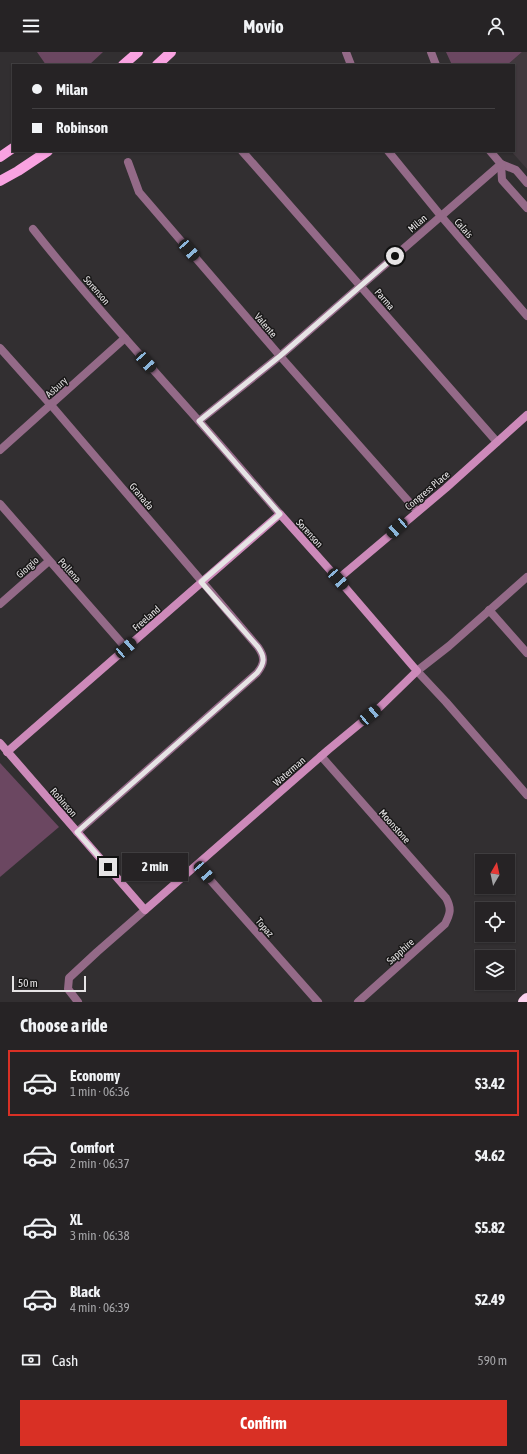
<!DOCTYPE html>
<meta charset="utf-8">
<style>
body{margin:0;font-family:"Asap Condensed",sans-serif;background:#322f32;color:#f1f3f6;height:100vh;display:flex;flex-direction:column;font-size:15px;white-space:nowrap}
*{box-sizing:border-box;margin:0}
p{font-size:13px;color:#a4a4a7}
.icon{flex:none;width:22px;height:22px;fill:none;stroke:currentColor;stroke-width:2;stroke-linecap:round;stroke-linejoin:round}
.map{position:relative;height:950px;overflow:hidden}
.details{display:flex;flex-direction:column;background:#262325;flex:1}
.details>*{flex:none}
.hud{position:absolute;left:12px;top:12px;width:503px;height:88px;border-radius:0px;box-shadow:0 1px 3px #0004,0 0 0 1px #424042;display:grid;align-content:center;height:88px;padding:0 20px;background:#262325}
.needle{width:26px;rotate:9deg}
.tools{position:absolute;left:475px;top:802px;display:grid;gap:8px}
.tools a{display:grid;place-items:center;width:40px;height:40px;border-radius:0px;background:#262325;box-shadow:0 1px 3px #0004,0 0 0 1px #424042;font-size:20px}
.scale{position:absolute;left:12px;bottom:10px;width:74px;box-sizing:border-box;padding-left:4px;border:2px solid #e6e4e5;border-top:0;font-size:11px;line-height:14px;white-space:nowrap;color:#e6e4e5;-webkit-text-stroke:3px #191818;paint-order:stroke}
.end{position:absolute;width:18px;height:18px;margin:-9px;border:5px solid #e6e4e5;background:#111;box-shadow:0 0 0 2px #111}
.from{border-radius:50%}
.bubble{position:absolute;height:28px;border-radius:0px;background:#262325;box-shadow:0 1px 3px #0004,0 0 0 1px #424042;font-size:13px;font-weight:700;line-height:28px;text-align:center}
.car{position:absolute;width:12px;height:24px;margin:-12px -6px;border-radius:5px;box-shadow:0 0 3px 1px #0007;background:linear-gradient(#222 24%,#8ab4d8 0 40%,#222 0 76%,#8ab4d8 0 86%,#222 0)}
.hud b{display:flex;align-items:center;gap:14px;height:38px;font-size:15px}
.hud b+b{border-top:1px solid #424042}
.hud i{width:10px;height:10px;background:#f1f3f6}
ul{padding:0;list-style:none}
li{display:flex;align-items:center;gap:12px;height:66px;margin:0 8px 6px;padding:0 12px;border:2px solid transparent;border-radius:0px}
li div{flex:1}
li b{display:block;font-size:15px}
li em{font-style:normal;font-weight:700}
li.current{border-color:#d93025}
li>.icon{width:36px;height:36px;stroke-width:1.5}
h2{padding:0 20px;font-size:18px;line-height:48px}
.pay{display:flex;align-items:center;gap:10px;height:44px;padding:0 20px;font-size:15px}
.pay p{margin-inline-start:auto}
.cta{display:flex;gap:8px;margin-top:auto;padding:8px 20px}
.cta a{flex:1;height:46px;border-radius:0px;background:#d93025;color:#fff;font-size:16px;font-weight:700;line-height:46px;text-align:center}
header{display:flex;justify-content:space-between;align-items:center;height:52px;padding:0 20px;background:#262325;font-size:18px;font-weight:700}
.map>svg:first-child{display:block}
.built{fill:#41393e}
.green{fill:#6b4761}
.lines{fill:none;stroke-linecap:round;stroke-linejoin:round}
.street{stroke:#946a88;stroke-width:8}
.secondary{stroke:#cd8aba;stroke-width:8}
.primary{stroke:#f9a2e1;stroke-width:10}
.highway{stroke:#fcd2ef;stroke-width:12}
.route{stroke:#e6e4e5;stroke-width:5}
.labels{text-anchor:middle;stroke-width:3;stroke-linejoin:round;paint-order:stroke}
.street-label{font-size:10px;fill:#e6e4e5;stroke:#191818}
</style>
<header><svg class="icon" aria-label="menu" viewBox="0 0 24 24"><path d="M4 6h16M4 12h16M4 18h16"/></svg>Movio<svg class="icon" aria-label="person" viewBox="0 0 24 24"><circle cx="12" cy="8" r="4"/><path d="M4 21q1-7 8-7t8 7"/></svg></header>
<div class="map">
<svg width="527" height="950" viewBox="0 0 527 950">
<rect width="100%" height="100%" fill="#322f31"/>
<polygon class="built" points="522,0 527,0 527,117 511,99 514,99 514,13 507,13"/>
<g class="green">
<polygon points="37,0 103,0 89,13 46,13"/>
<polygon points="446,0 522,0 507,13 452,13"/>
<polygon points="0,711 59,775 0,825"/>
</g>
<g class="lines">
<g class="street">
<polyline points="346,0 351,13"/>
<polyline points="431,0 436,13"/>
<polyline points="242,99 497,390"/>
<polyline points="388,99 441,164 527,264"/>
<polyline points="490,99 501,112 516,118 527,131"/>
<polyline points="128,110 139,140 280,304 417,459"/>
<polyline points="501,112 502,128 527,156"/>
<path d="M33,177C85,243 142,305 198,368C226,399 253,431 280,462"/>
<path d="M0,296L51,353L258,595C265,605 265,611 257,621L77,780"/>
<polyline points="199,369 280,304 501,112"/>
<polyline points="0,398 125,286"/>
<polyline points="0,452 126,596"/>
<polyline points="527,525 449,594 417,619 446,650 527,743"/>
<polyline points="0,552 49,509"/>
<polyline points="489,558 527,601"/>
<path d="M321,704L446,846C452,857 450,862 445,872L358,950"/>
<polyline points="197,813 318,950"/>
<polyline points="78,950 68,937 69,926 97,900 145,858"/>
</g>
<g class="secondary">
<polyline points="338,527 446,436 527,363"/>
<polyline points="0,691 145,858 328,698 380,655 417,619 338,527 280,462 7,700"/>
</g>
<g class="primary">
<polyline points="123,13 138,0"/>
<polyline points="157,13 171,0"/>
<polyline points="0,105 13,96"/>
<polyline points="0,129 18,119 48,99"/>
</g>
<polyline class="highway" points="524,950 527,947"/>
</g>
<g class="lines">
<path class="route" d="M108,815L77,780L257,621C265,611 265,605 258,595L201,530L280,462L199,369L280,304L395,204"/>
</g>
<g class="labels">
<g class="street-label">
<text transform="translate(417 171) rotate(-41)" y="4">Milan</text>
<text transform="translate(464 176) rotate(49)" y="4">Calais</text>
<text transform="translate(97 238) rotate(49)" y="4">Sorenson</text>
<text transform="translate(385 247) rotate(49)" y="4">Parma</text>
<text transform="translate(266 273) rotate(49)" y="4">Valente</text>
<text transform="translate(56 335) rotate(-42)" y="4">Asbury</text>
<text transform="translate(427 438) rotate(-40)" y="4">Congress Place</text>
<text transform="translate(142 444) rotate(50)" y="4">Granada</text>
<text transform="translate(310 481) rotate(48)" y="4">Sorenson</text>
<text transform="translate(27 515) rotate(-42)" y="4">Giorgio</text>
<text transform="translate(70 518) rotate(48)" y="4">Pollena</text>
<text transform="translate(146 566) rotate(-41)" y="4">Freeland</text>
<text transform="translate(289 719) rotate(-41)" y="4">Waterman</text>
<text transform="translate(64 750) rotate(49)" y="4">Robinson</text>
<text transform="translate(395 774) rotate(48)" y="4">Moonstone</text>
<text transform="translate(265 875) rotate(49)" y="4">Topaz</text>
<text transform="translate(400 899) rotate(-42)" y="4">Sapphire</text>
</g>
</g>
</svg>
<div class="tools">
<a><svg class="needle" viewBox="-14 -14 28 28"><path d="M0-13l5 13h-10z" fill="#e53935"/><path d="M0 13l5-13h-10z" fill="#a4a4a7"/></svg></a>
<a><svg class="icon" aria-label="locate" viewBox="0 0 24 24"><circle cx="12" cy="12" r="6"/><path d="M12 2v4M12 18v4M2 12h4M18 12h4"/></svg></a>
<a><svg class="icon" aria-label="layers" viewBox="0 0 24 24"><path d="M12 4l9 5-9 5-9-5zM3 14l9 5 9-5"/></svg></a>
</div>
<div class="scale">50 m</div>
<i class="end from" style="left:395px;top:204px"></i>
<i class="end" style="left:108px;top:815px"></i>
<div class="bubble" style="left:122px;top:801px;width:66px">2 min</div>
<i class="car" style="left:189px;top:198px;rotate:139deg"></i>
<i class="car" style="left:146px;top:310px;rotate:138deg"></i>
<i class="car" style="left:397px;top:476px;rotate:228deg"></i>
<i class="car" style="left:338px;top:527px;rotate:139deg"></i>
<i class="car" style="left:126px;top:596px;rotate:49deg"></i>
<i class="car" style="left:370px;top:663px;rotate:50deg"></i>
<i class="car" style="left:204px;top:820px;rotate:139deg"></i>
<div class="hud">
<b><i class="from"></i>Milan</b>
<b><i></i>Robinson</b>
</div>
</div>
<section class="details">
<h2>Choose a ride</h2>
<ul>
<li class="current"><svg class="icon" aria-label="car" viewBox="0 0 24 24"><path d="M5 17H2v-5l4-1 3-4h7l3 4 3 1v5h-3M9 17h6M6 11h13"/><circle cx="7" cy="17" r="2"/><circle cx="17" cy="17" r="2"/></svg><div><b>Economy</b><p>1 min · 06:36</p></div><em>$3.42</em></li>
<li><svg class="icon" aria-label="car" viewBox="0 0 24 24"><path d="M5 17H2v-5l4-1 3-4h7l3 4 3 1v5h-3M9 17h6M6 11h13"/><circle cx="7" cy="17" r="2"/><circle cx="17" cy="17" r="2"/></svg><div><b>Comfort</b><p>2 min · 06:37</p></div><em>$4.62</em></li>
<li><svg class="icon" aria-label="car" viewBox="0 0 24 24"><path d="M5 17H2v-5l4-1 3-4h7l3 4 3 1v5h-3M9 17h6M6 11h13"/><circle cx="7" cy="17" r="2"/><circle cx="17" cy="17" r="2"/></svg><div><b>XL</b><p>3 min · 06:38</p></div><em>$5.82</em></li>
<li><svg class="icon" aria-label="car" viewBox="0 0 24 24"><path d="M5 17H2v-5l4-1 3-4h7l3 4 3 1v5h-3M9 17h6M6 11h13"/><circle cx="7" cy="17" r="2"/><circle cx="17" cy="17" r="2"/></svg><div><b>Black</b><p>4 min · 06:39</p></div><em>$2.49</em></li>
</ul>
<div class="pay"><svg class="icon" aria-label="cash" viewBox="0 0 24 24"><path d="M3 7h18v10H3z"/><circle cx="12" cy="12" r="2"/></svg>Cash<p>590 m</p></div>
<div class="cta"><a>Confirm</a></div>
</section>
